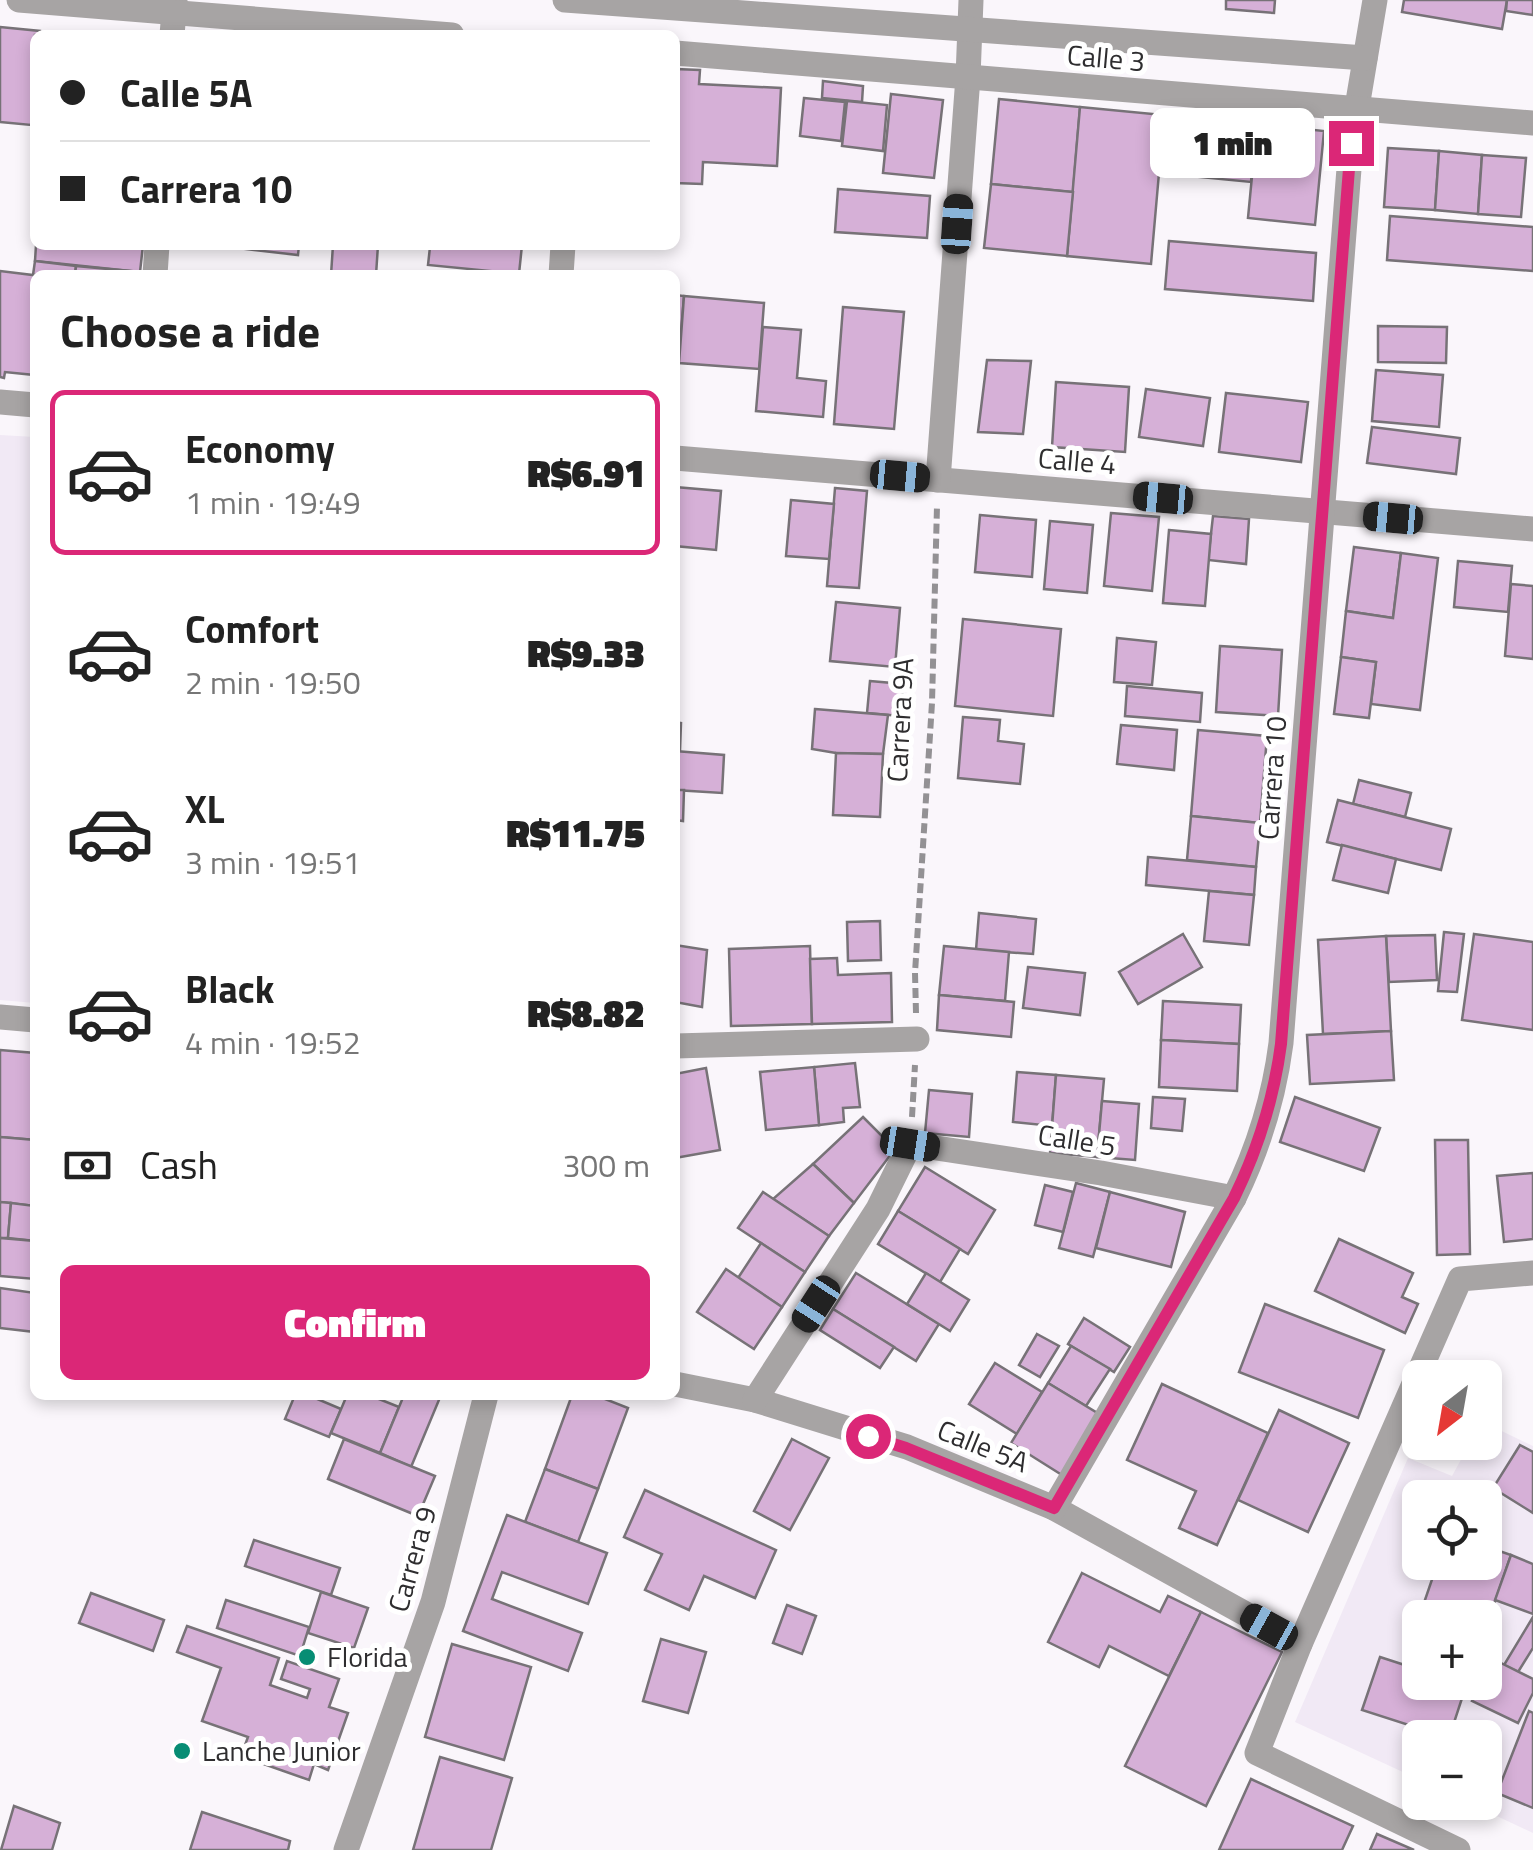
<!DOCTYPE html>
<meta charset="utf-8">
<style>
body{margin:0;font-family:"Titillium Web",sans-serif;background:#f2f2f2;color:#222;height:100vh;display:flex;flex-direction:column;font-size:38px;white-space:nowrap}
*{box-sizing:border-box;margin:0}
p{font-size:32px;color:#767676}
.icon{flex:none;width:55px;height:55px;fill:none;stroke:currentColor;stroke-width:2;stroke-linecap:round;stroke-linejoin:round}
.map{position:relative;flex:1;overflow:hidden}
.side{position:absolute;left:30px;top:270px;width:650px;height:1130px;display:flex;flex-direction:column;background:#fff;border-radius:15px;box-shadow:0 5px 15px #0003}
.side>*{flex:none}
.guide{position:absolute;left:30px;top:30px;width:650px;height:220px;border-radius:15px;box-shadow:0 5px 15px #0003;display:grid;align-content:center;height:220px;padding:0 30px;background:#fff}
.needle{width:65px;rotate:211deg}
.fabs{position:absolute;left:1402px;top:1360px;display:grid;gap:20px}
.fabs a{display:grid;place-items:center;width:100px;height:100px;border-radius:15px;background:#fff;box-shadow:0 5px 15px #0003;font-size:50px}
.end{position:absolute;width:45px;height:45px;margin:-22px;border:12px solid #db2777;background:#fff;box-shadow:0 0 0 5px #fff}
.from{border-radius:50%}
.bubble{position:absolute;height:70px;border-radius:15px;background:#fff;box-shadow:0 5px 15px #0003;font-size:32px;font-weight:800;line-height:70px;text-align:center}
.car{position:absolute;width:30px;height:60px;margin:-30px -15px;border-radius:12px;box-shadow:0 0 8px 2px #0007;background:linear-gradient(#222 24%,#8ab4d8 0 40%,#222 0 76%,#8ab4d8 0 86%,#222 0)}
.guide b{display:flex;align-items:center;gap:35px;height:95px;font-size:38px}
.guide b+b{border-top:2px solid #e0e0e0}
.guide i{width:25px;height:25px;background:#222}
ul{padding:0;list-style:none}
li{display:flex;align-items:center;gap:30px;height:165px;margin:0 20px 15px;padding:0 10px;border:5px solid transparent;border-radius:15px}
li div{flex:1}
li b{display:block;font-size:38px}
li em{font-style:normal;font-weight:800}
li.on{border-color:#db2777}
li>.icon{width:90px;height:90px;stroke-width:1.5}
h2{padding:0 30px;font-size:45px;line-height:120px}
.pay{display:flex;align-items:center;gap:25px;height:110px;padding:0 30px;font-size:38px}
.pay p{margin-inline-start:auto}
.button{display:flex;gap:20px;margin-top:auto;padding:20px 30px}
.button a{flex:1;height:115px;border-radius:15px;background:#db2777;color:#fff;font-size:40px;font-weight:800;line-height:115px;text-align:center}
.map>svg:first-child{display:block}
.built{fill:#f1e9f5;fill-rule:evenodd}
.building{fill:#d6b0d7;stroke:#777277;stroke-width:2.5}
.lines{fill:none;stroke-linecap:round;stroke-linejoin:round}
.path{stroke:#939194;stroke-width:6;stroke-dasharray:10 5;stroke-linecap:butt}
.minor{stroke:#a7a4a4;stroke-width:25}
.tertiary{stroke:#a7a4a4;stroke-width:25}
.route{stroke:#db2777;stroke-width:12}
.poi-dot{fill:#078d74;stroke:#fff;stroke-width:4}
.labels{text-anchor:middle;stroke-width:10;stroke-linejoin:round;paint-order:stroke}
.street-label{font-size:28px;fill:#2e2d2f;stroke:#fff}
.poi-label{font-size:28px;fill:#2e2d2f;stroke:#fff;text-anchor:start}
</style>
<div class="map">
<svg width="1533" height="1850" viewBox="0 0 1533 1850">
<rect width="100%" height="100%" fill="#faf6fb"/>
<g class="built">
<polygon points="0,435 35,437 35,1003 0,1000"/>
<path d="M1485,1423L1533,1446V1833L1469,1803L1485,1802V1738H1420V1780L1295,1722L1408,1458L1452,1476L1470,1443L1485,1442ZM1420,1498H1485V1562H1420ZM1420,1618H1485V1682H1420Z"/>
</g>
<g class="building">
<polygon points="1226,0 1275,0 1274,13 1226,9"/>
<polygon points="1404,0 1507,0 1502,29 1402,12"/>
<polygon points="1507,0 1533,0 1533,15 1506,11"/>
<polygon points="0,27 40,31 40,35 35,35 35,84 31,125 0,122"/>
<polygon points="675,69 700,70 699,84 781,88 777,166 703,162 702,184 675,183"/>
<polygon points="823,81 863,86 862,102 822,98"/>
<polygon points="891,94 943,100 934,178 883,173"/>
<polygon points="804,98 845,102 841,141 800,136"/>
<polygon points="999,99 1080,107 1073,192 991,184"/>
<polygon points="847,101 887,105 883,151 842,146"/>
<polygon points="1080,107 1257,124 1251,182 1159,173 1151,264 1067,256"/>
<polygon points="1257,124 1324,131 1315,225 1248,218"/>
<polygon points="1388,148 1439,151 1435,210 1384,207"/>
<polygon points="1439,151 1482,155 1478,214 1435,210"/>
<polygon points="1482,155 1526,158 1521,217 1478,214"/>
<polygon points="991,184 1073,192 1067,256 984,248"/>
<polygon points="838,189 930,196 927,238 835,232"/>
<polygon points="1390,216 1533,227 1533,271 1387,260"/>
<polygon points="1169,241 1316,253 1313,301 1165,289"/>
<polygon points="36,245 143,245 140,272 35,261"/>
<polygon points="245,245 299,245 298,255 245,249"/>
<polygon points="333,245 378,245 376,275 331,275"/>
<polygon points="411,245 522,245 519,274 428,265 430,247"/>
<polygon points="35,261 76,266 75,275 35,275 35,375 5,372 4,378 0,377 0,271 33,275"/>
<polygon points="76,266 140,272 140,275 75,275"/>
<polygon points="675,295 684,296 675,405"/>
<polygon points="684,296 764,303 759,369 679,363"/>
<polygon points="843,307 904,312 894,429 834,424"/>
<polygon points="1378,326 1447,327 1446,363 1378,362"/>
<polygon points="763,327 801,330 797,378 826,381 823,417 756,411"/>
<polygon points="987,360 1031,361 1023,434 978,432"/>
<polygon points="1376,370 1443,375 1439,427 1372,421"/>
<polygon points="1056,382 1129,387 1125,452 1052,447"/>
<polygon points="1146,389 1210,398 1203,446 1139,437"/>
<polygon points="1226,393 1308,402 1301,462 1219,452"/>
<polygon points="1372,427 1460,438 1456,474 1367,463"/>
<polygon points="675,487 721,491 716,550 675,546"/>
<polygon points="835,488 867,491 859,588 827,586"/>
<polygon points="791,500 834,504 829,559 786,556"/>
<polygon points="1111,513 1159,517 1152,591 1104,586"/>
<polygon points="980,515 1036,520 1032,577 975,572"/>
<polygon points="1213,516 1249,519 1246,564 1208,560"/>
<polygon points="1050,521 1093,525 1087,593 1044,589"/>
<polygon points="1169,530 1211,534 1205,606 1163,603"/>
<polygon points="1354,547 1401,553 1393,618 1346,611"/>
<polygon points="1401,553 1438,558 1420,710 1371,704 1376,662 1341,657 1346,611 1393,618"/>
<polygon points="1458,561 1512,566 1508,612 1454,607"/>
<polygon points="1511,584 1533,586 1533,659 1505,656"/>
<polygon points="836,602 900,608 895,667 830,661"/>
<polygon points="963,619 1061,629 1053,716 955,706"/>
<polygon points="1117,638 1156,642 1152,685 1114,682"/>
<polygon points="1220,646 1282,650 1278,716 1216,712"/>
<polygon points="1341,657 1376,662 1369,718 1334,714"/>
<polygon points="870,681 903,684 900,716 867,713"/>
<polygon points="1127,686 1202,693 1200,722 1125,716"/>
<polygon points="815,709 888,715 883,754 836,753 812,749"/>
<polygon points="963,717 1000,720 998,741 1024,744 1020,784 958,778"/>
<polygon points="675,722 681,723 680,751 675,751"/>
<polygon points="1121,725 1177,730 1174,770 1117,764"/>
<polygon points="1198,730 1267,736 1260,823 1191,816"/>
<polygon points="675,751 724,755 722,793 675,790"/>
<polygon points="836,753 883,754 880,817 833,815"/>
<polygon points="1359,780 1411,793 1405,817 1353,804"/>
<polygon points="675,790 684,790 683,821 675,820"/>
<polygon points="1338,800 1451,829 1441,870 1327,842"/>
<polygon points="1191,816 1260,823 1256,867 1187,860"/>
<polygon points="1342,845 1396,859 1388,893 1333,880"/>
<polygon points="1148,857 1256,867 1254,895 1146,885"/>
<polygon points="1209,891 1254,895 1249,945 1204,941"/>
<polygon points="979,913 1036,919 1033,954 976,950"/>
<polygon points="880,921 881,960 848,961 847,922"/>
<polygon points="1444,932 1464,934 1457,992 1438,991"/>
<polygon points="1183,934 1202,967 1138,1004 1119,972"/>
<polygon points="1474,934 1533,942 1533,1030 1462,1020"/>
<polygon points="1435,935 1437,980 1389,982 1386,936"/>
<polygon points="1386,936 1391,1031 1323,1034 1318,940"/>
<polygon points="675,945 707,950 702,1007 675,1002"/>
<polygon points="810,946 812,1024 731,1026 729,949"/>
<polygon points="944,946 1009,952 1005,1001 939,995"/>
<polygon points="837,958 838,975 891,973 892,1022 812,1024 810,959"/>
<polygon points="1028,967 1085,973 1080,1015 1023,1008"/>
<polygon points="939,995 1014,1002 1011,1037 937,1030"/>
<polygon points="1163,1001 1241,1005 1239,1044 1161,1040"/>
<polygon points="1391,1031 1394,1080 1310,1084 1307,1035"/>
<polygon points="1161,1040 1239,1044 1237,1091 1159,1087"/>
<polygon points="0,1050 35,1053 35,1140 0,1137"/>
<polygon points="855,1063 860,1107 843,1108 844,1122 819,1125 814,1067"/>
<polygon points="814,1067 819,1125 766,1130 760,1072"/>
<polygon points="706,1068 720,1150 675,1158 675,1074"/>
<polygon points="1017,1072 1056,1075 1052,1126 1013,1122"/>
<polygon points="1056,1075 1104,1079 1097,1157 1050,1153"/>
<polygon points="929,1090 972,1094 969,1137 925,1133"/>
<polygon points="1153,1097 1185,1099 1182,1131 1151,1128"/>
<polygon points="1295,1097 1380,1128 1364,1171 1280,1142"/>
<polygon points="1102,1101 1139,1104 1135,1160 1097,1157"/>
<polygon points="863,1117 895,1149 854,1203 813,1164"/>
<polygon points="0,1137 35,1140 35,1206 0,1202"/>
<polygon points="1435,1140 1468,1140 1470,1254 1437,1255"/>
<polygon points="813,1164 854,1203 829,1236 773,1199"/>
<polygon points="925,1167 995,1210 968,1254 898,1211"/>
<polygon points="1533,1173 1533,1239 1504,1242 1497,1176"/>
<polygon points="1076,1183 1110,1192 1093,1257 1059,1248"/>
<polygon points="1045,1185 1073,1192 1063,1232 1035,1225"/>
<polygon points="763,1192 829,1236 805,1272 738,1228"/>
<polygon points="1110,1192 1185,1212 1171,1267 1096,1248"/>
<polygon points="0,1202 11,1203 8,1238 0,1238"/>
<polygon points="11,1203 35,1206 35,1241 8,1238"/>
<polygon points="898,1211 960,1249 940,1282 878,1244"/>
<polygon points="0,1238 35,1241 35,1279 0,1276"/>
<polygon points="1339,1239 1413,1273 1402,1297 1418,1304 1405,1333 1315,1291"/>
<polygon points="761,1243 805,1272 782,1307 738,1278"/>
<polygon points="726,1269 782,1307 754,1349 697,1312"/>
<polygon points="856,1273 939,1324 916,1361 833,1309"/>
<polygon points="926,1273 969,1300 950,1331 907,1304"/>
<polygon points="0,1288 35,1293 35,1332 0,1328"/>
<polygon points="1265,1304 1384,1350 1358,1418 1239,1372"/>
<polygon points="833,1309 894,1347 880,1368 820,1330"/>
<polygon points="1084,1318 1130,1347 1114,1372 1068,1344"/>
<polygon points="1037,1334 1059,1346 1040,1377 1019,1365"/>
<polygon points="1071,1346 1110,1369 1086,1406 1048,1383"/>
<polygon points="995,1363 1042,1392 1017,1434 969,1404"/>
<polygon points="1048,1383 1099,1414 1062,1475 1011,1443"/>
<polygon points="1162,1384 1268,1433 1217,1545 1179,1528 1196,1491 1127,1460"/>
<polygon points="295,1395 308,1395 341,1409 329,1437 285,1419"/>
<polygon points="347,1395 369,1395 399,1407 380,1453 331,1433"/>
<polygon points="404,1395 441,1395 411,1467 380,1453"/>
<polygon points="572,1395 595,1395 628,1408 598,1489 545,1469"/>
<polygon points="1279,1410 1349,1443 1308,1532 1238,1500"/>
<polygon points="344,1439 435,1476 418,1516 328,1479"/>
<polygon points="792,1439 829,1458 790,1530 754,1511"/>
<polygon points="1520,1445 1533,1452 1533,1513 1493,1488"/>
<polygon points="545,1469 598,1489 578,1542 525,1522"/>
<polygon points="645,1490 776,1550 755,1598 704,1576 689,1610 645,1590 662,1554 624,1537"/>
<polygon points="507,1515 607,1553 588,1604 502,1572 492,1599 582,1633 568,1671 463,1631"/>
<polygon points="254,1540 340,1568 331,1595 245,1566"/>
<polygon points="1485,1546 1511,1555 1485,1631 1485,1618 1420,1618 1420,1670 1403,1664 1438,1562 1485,1562"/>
<polygon points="1511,1555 1533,1564 1533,1614 1495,1600"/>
<polygon points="1082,1573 1160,1612 1168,1596 1201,1612 1169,1676 1109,1646 1099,1667 1048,1642"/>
<polygon points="321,1592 368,1608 354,1648 308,1633"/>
<polygon points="91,1593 164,1620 153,1651 79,1623"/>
<polygon points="226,1600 309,1627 300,1656 217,1628"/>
<polygon points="787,1605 816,1616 802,1654 773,1643"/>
<polygon points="1201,1612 1282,1652 1206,1806 1125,1766"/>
<polygon points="1533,1617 1533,1648 1518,1672 1504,1665"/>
<polygon points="187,1626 279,1658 270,1685 307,1698 310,1689 281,1679 287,1661 339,1679 329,1707 348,1713 328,1770 314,1764 309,1780 241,1756 248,1737 202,1721 221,1668 177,1652"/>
<polygon points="661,1639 706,1652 688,1713 643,1701"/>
<polygon points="452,1644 531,1667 504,1760 425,1737"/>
<polygon points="1380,1657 1420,1670 1420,1682 1455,1682 1466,1686 1449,1738 1362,1710"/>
<polygon points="1493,1659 1533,1679 1533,1693 1518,1723 1472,1701 1482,1682 1485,1682 1485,1676"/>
<polygon points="1529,1711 1533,1713 1533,1808 1497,1793"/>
<polygon points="440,1757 512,1778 491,1850 413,1850"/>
<polygon points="1251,1779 1353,1826 1342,1850 1219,1850"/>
<polygon points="14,1806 60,1823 52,1850 1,1850"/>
<polygon points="202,1812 290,1841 288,1850 190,1850"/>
<polygon points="1377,1834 1414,1850 1370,1850"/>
</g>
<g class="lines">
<g class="path">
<polyline points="916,1013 915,973 932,703 937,506"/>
<polyline points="912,1117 915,1065"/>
</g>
<g class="minor">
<polyline points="172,35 175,0"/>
<polyline points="155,275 157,245"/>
<polyline points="0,402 35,405"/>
<polyline points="675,458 1533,529"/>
<polyline points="938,480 968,77 971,0"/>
<polyline points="0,1017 35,1020"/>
<polyline points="675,1046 917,1039"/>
<polyline points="675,1384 755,1400 907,1447 1054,1508 1300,1644"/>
<polyline points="755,1400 878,1209 910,1144 1101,1173 1234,1198"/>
<path d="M1054,1508L1234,1198C1258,1149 1274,1098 1281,1043L1351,143L1375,0"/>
<polyline points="1458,1850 1257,1753 1300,1644 1460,1279 1533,1273"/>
</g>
<g class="tertiary">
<polyline points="19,0 452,35"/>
<polyline points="565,0 1365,58"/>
<polyline points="675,53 1533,123"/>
<polyline points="561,275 563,245"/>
<polyline points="346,1850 433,1602 486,1395"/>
</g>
</g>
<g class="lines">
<path class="route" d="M868,1436L906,1448L1054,1508L1234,1198C1258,1149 1274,1097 1281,1044L1351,143"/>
</g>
<g class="poi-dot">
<circle cx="307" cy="1657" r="10"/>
<circle cx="182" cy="1751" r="10"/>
</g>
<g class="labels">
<g class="street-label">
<text transform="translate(1106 58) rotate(5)" y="10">Calle 3</text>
<text transform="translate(1077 461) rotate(5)" y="10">Calle 4</text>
<text transform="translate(900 720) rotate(-87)" y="10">Carrera 9A</text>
<text transform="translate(1272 778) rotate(-86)" y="10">Carrera 10</text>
<text transform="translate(1077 1140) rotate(9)" y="10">Calle 5</text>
<text transform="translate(983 1446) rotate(22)" y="10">Calle 5A</text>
<text transform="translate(412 1559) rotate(-74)" y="10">Carrera 9</text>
</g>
<g class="poi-label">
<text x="327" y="1667">Florida</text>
<text x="202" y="1761">Lanche Junior</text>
</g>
</g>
</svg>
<div class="fabs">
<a><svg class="needle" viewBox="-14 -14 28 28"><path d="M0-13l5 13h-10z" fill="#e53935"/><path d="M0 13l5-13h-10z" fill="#767676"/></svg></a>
<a><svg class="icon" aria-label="locate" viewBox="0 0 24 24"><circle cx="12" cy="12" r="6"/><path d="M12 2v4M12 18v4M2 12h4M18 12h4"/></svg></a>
<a>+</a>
<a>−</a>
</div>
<i class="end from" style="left:868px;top:1436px"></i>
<i class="end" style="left:1351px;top:143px"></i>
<div class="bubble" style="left:1150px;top:108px;width:165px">1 min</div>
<i class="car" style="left:957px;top:224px;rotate:4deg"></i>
<i class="car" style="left:900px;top:476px;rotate:95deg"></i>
<i class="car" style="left:1163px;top:498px;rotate:275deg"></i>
<i class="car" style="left:1393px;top:518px;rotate:275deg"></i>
<i class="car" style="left:910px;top:1144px;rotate:99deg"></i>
<i class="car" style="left:816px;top:1304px;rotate:213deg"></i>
<i class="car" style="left:1269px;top:1627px;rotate:299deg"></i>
<div class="guide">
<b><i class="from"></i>Calle 5A</b>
<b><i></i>Carrera 10</b>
</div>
<section class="side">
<h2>Choose a ride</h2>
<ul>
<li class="on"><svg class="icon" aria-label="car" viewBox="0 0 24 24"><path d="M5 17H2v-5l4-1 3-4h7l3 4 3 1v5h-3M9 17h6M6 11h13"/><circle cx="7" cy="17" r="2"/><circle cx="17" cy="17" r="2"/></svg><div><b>Economy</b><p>1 min · 19:49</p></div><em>R$6.91</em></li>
<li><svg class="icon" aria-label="car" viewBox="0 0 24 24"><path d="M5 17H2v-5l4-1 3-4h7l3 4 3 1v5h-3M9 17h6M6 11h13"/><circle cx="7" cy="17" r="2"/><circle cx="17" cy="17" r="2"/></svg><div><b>Comfort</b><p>2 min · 19:50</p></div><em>R$9.33</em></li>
<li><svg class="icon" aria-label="car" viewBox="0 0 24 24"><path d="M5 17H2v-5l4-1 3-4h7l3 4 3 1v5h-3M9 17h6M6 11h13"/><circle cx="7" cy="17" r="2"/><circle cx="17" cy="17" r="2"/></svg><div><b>XL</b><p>3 min · 19:51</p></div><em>R$11.75</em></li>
<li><svg class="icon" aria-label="car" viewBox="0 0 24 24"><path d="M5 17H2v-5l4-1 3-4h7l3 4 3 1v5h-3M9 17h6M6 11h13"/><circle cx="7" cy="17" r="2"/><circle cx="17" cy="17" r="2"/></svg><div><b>Black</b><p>4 min · 19:52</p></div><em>R$8.82</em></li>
</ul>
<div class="pay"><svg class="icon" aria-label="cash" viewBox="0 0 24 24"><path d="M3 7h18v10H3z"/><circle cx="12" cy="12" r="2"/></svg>Cash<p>300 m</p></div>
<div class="button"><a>Confirm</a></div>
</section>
</div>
